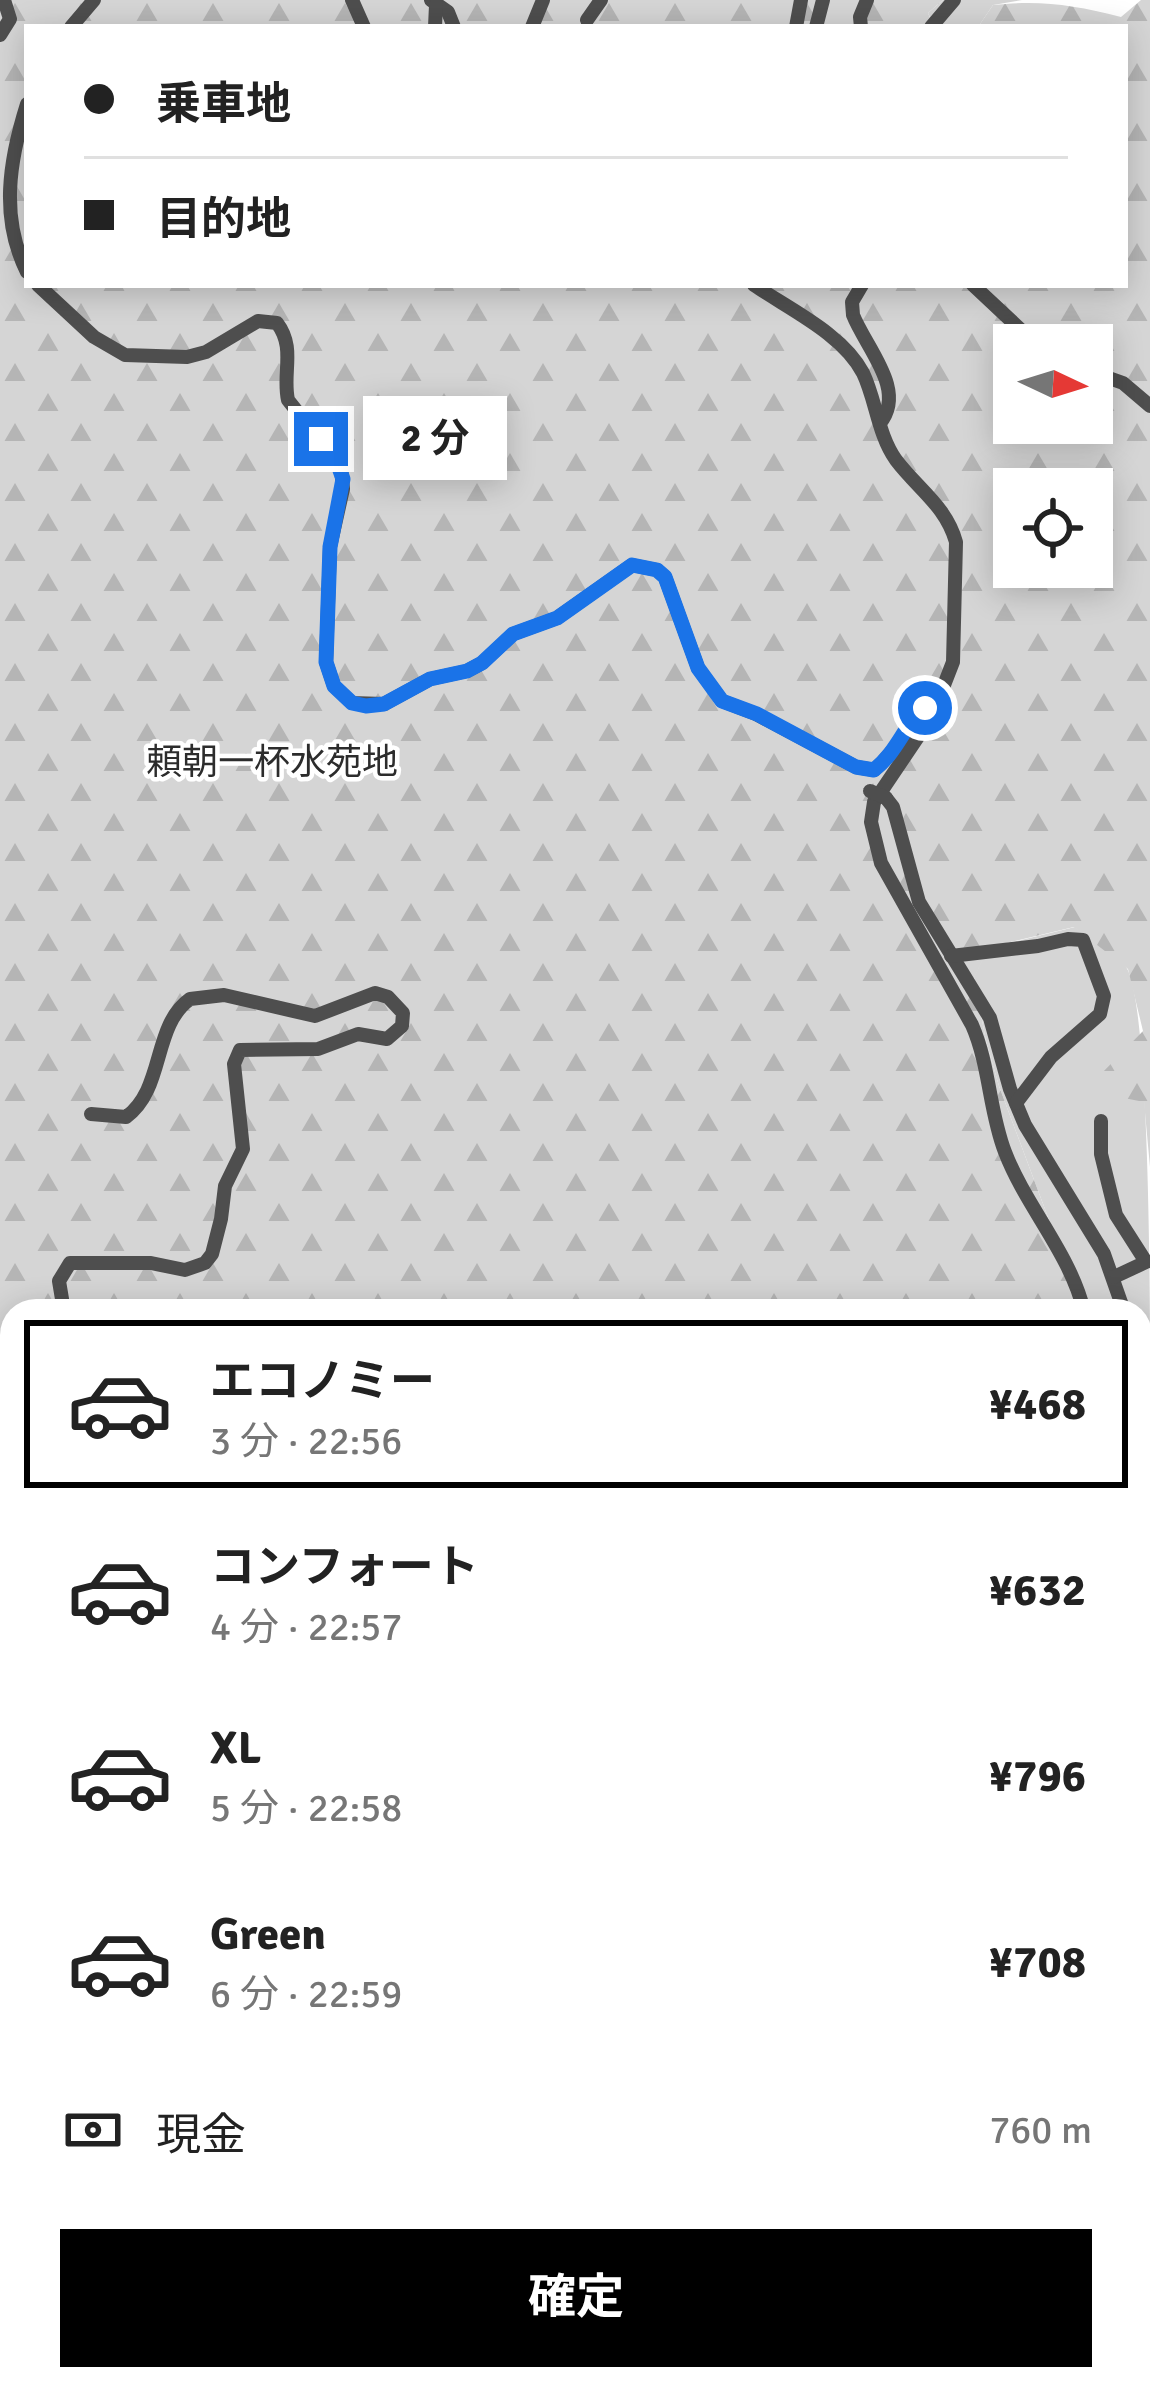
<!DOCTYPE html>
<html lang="ja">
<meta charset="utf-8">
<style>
body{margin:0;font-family:Signika,"Noto Sans JP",sans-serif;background:#f6f6f6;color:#222;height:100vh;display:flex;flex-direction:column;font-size:45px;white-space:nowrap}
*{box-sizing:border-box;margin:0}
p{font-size:39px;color:#767676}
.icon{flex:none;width:66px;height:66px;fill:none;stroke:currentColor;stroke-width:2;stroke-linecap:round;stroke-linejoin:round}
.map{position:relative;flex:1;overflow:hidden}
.panel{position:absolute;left:0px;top:1299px;width:1152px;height:1092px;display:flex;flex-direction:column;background:#fff;border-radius:36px 36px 0 0;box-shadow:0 6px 30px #0003}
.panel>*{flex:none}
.guide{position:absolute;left:24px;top:24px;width:1104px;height:264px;border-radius:0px;box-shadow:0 6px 30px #0003;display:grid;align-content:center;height:264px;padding:0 60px;background:#fff}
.needle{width:78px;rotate:94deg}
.fabs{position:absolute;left:993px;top:324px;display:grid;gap:24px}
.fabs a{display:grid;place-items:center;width:120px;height:120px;border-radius:0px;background:#fff;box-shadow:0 6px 30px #0003;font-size:60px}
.end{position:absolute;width:54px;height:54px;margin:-27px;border:15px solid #1a73e8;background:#fff;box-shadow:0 0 0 6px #fff}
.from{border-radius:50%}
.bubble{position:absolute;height:84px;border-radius:0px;background:#fff;box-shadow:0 6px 30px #0003;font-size:39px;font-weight:700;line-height:84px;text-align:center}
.guide b{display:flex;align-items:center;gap:42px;height:114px;font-size:45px}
.guide b+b{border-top:3px solid #e0e0e0}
.guide i{width:30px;height:30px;background:#222}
ul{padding:21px 0 0;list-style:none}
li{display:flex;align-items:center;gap:36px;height:168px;margin:0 24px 18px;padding:0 36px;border:6px solid transparent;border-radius:0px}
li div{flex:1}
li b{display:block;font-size:45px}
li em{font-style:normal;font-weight:700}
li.on{border-color:#000}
li>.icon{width:108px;height:108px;stroke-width:1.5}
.pay{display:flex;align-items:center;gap:30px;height:132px;padding:0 60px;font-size:45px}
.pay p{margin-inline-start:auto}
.primary-button{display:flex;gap:24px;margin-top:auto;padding:24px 60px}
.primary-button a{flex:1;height:138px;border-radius:0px;background:#000;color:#fff;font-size:48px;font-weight:700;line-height:138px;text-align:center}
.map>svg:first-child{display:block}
.green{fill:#d5d5d5}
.forest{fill:url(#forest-firs);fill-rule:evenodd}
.garden{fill:url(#garden-furrows)}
.water{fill:url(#water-rules)}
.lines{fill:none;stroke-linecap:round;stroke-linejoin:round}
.highway-casing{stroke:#dbdbdb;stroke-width:24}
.minor{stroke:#4e4e4e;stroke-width:14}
.highway{stroke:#000;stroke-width:18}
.minor-bridge{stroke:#4e4e4e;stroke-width:14}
.route{stroke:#1a73e8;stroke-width:15}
.labels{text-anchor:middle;stroke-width:9;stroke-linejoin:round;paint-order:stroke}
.park-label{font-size:36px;fill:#2c2c2c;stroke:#fff}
</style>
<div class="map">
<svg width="1150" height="2391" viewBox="0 0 1150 2391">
<defs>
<pattern id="forest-firs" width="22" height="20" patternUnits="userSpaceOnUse" patternTransform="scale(3)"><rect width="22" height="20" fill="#d5d5d5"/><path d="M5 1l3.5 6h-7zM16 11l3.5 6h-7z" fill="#b5b5b5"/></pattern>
<pattern id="garden-furrows" width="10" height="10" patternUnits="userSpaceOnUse" patternTransform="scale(3)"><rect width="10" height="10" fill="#d5d5d5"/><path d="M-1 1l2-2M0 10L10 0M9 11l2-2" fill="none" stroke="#b5b5b5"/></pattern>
<pattern id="water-rules" width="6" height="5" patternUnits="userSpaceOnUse" patternTransform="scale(3)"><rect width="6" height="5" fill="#9c9c9c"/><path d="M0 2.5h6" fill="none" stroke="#7d7d7d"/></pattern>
</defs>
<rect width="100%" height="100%" fill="#fff"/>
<g class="green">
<polygon points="943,0 1022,0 993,5 978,27 935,27 928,13"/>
<path d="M1075,927C1090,940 1113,952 1126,967C1150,1000 1150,1306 1150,1366L1140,1374V1311H1083L999,1086L986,1041L974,977L988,948Z"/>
</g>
<g class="forest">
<path d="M0,0H943L928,13L934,27H27V285H1125V27H978L993,5C1042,0 1073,5 1121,17L1141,0H1150V1167L1144,1102L1119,1097L1101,1074L1143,1031L1128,969L1074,927L989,947L974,978L986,1041L999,1086L1083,1311H12V1789L0,1795ZM1014,345H1092V423H1014ZM1014,489H1092V567H1014Z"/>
<polygon points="1150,1367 1150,2306 1140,2325 1140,1374"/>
</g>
<polygon class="garden" points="12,1806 12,1926 0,1928 0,1809"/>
<polygon class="water" points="0,1955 12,1955 12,2379 1140,2379 1140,2330 1150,2318 1150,2391 0,2391 0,2030 7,2034 12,2031 7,2021 0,2028"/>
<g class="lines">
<defs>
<g id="highway">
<polyline points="0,1801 12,1796"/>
<polyline points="1140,2111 1149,2163 1143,2223 1150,2241"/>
<polyline points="1140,2249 1150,2260"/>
</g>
</defs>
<use href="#highway" class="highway-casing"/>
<g class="minor">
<polyline points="352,0 364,27"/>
<polyline points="431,0 448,12 454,27"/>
<polyline points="587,20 601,0"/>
<polyline points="71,27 94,0"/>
<polyline points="435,27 436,5"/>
<polyline points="532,27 543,0"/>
<polyline points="796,27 801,0"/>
<polyline points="816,27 823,0"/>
<polyline points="861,27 860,17 867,0"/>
<polyline points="931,27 954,0"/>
<polyline points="0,35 10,19 4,0"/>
<path d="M27,104C9,161 0,218 27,272"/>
<path d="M38,285L94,337L125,355L187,357L206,352L258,321L277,323C296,348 282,373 288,400L341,467L343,489L330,547L326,662L334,686L352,703L384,704L430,679L467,671L482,663L513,634L557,618L632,565L657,570L665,577L698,668L722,701L756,714L856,767L874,770C901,748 909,717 940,700"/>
<path d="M754,285C789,309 843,334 863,373C876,400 878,435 896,460C918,489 946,506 956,542L953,662L932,716L874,802L871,822L881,863L972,1025C990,1066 989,1111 1005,1152C1026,1207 1070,1253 1084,1311"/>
<path d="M862,285L852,302L853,315C866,348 907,390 880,423"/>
<polyline points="973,285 1037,345"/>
<polyline points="1092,372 1123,383 1150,406"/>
<polyline points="886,798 893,807 919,902 990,1018 1010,1089 1025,1125 1104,1254 1124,1311"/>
<polyline points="951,956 1038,946 1068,939 1083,940 1104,996 1100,1014 1051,1057 1016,1103"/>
<polyline points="1101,1121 1101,1154 1116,1215 1146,1262 1114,1277"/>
<path d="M64,1311L59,1281L70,1263H151L185,1270L205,1263L212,1254L221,1219L225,1186L243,1149L234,1064L240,1050L318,1049L358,1034L387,1039L402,1026L403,1013L388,997L375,993L315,1016L224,995L190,999C152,1026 165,1089 126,1117L91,1114"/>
<polyline points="1140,1383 1150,1387"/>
<polyline points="1140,1569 1150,1573"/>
<polyline points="1140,1771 1150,1779"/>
</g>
<use href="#highway" class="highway"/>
<polyline class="minor-bridge" points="870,791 886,798"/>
</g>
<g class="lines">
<path class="route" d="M321,439L335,456L343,479L330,547L326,662L334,686L352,703L366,706L384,704L430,679L467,671L482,663L513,634L557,618L632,565L657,570L665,577L698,668L722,701L757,714L856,767L874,770C899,750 904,724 925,708"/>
</g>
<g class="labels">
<g class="park-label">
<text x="272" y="774">頼朝一杯水苑地</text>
</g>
</g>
</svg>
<div class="fabs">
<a><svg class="needle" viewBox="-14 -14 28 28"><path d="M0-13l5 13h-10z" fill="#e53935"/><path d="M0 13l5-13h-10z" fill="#767676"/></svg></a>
<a><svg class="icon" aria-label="locate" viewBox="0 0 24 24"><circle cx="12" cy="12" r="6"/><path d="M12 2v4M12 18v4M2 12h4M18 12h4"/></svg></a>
</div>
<i class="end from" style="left:925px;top:708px"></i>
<i class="end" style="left:321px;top:439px"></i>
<div class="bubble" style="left:363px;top:396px;width:144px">2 分</div>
<div class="guide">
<b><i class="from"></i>乗車地</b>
<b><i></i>目的地</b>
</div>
<section class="panel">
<ul>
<li class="on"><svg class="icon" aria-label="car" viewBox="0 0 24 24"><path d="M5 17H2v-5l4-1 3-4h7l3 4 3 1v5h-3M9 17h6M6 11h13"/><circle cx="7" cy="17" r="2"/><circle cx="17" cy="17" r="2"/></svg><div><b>エコノミー</b><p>3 分 · 22:56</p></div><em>¥468</em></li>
<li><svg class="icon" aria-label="car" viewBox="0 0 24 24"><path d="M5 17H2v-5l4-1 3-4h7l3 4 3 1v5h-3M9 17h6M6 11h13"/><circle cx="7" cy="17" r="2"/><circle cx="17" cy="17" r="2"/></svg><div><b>コンフォート</b><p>4 分 · 22:57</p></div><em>¥632</em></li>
<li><svg class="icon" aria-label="car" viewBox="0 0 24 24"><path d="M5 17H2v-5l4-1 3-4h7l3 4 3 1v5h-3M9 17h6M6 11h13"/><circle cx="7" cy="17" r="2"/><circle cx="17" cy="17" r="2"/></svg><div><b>XL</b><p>5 分 · 22:58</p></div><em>¥796</em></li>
<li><svg class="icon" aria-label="car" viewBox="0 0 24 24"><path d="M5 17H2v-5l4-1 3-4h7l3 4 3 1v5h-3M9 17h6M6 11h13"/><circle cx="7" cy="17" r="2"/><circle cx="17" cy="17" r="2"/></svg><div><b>Green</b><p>6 分 · 22:59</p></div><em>¥708</em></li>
</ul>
<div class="pay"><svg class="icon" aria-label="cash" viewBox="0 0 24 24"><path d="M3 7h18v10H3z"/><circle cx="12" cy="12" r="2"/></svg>現金<p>760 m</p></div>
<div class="primary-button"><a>確定</a></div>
</section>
</div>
